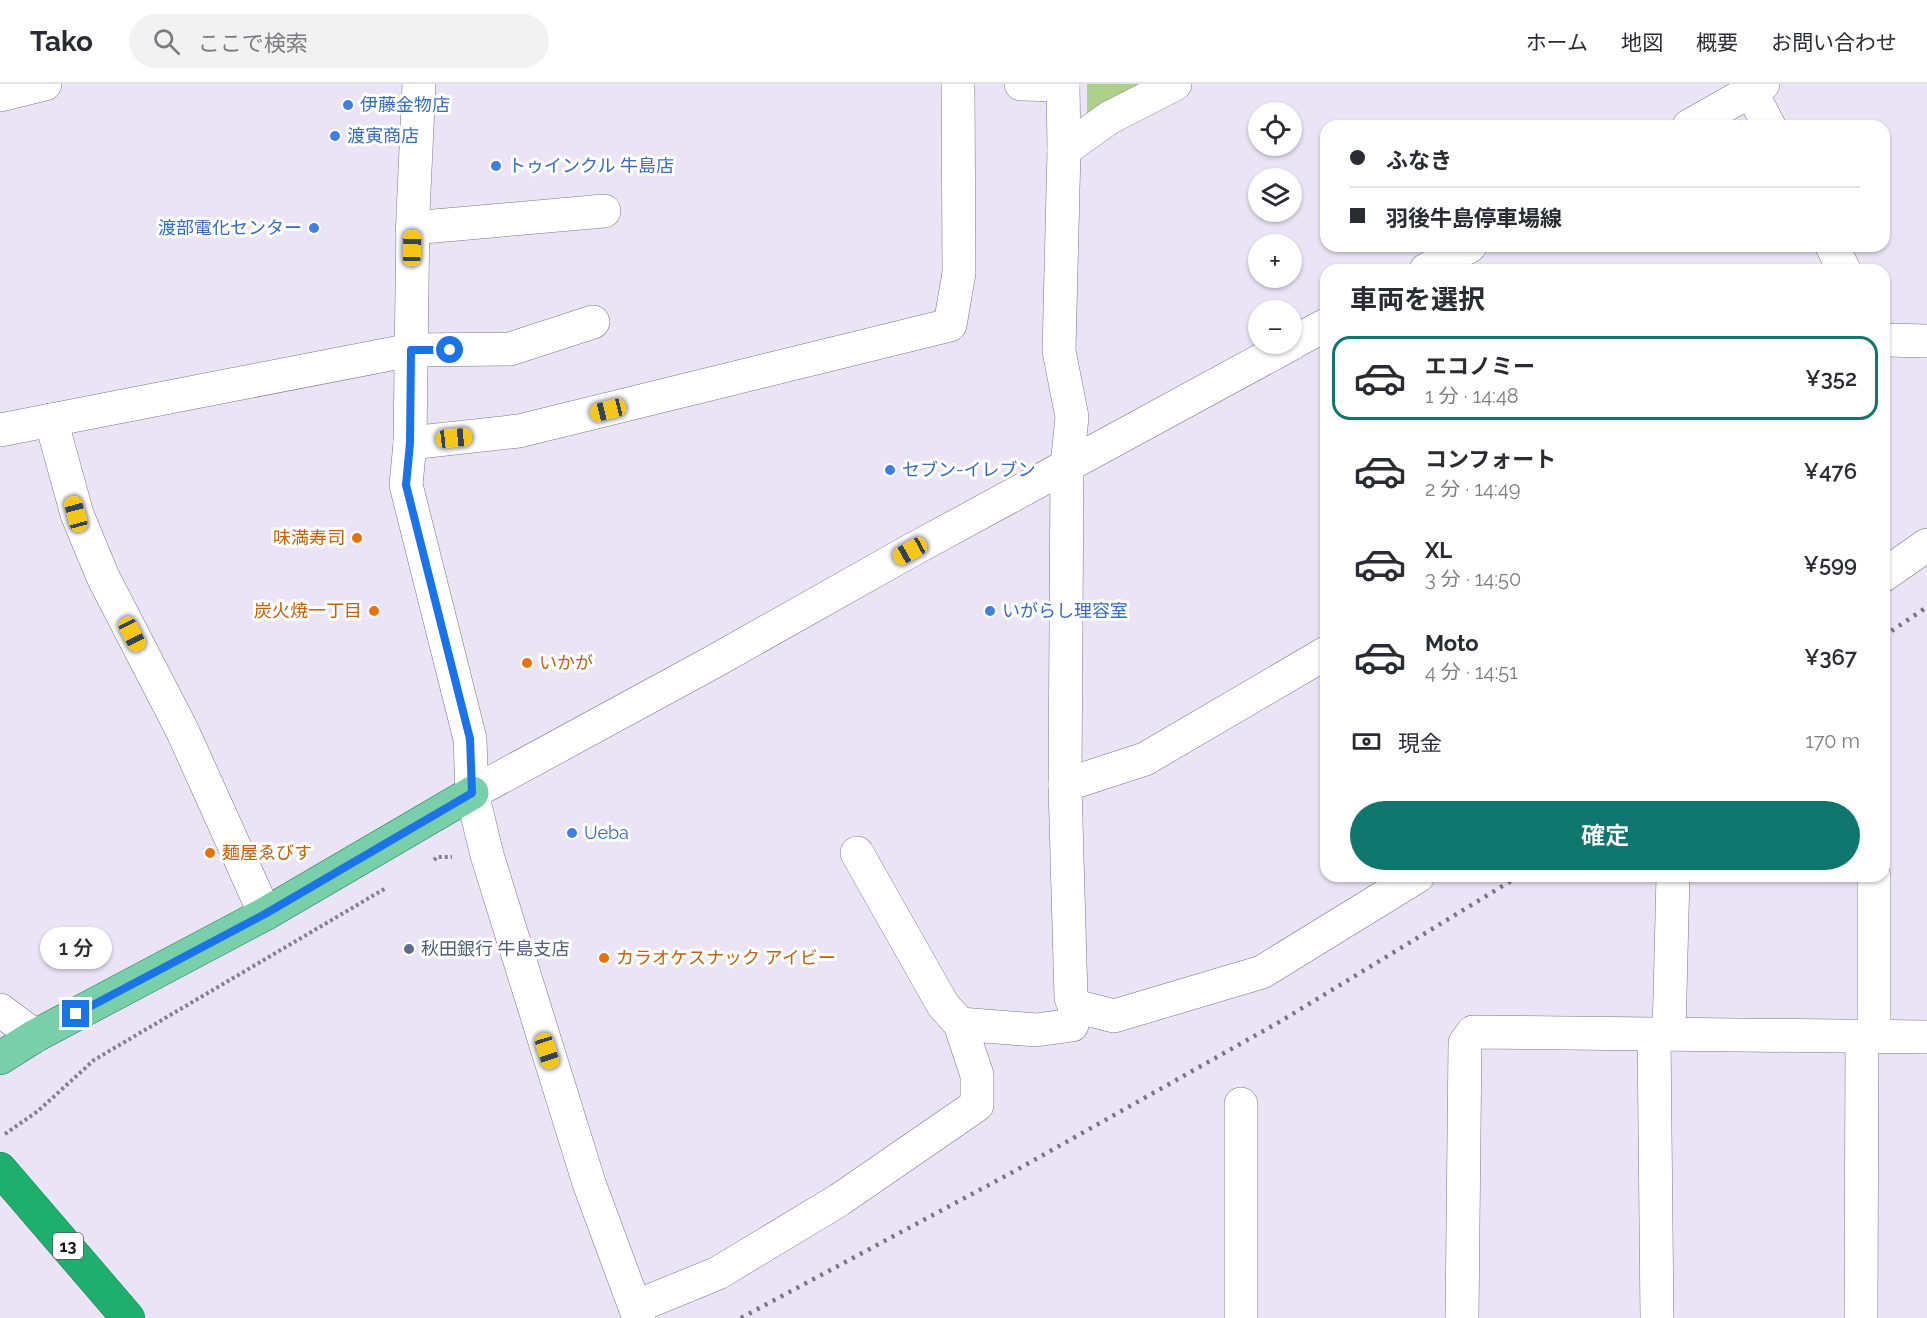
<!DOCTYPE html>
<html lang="ja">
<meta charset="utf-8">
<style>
body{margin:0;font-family:Raleway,"Noto Sans JP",sans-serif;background:#f2f2f3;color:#2b2b33;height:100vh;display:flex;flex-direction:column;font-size:22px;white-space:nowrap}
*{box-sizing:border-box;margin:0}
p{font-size:20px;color:#7c7c81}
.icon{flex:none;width:33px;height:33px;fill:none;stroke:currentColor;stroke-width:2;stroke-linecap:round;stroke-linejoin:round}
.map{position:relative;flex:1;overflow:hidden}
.panel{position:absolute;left:1320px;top:180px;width:570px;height:618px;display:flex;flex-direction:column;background:#fff;border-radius:18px;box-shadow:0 2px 4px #0004}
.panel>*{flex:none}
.top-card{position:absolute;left:1320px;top:36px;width:570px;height:132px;border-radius:18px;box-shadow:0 2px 4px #0004;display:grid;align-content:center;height:132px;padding:0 30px;background:#fff}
.controls{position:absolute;left:1248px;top:18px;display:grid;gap:12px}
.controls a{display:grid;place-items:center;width:54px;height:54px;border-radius:50%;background:#fff;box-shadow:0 2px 4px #0004;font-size:30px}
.end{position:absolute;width:27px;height:27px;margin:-14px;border:8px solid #1a73e8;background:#fff;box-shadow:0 0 0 3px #fff}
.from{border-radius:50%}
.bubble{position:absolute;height:42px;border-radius:21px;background:#fff;box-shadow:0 2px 4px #0004;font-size:20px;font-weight:600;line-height:42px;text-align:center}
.car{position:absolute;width:18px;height:36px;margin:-18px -9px;border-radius:8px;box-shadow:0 0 4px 2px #0007;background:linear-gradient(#f5c518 24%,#345 0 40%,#f5c518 0 76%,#345 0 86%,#f5c518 0)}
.top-card b{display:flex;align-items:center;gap:21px;height:57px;font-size:22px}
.top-card b+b{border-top:2px solid #e1e1e2}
.top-card i{width:15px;height:15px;background:#2b2b33}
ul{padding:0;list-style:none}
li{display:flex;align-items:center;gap:18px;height:84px;margin:0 12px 9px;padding:0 18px;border:3px solid transparent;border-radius:18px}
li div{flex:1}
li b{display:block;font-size:22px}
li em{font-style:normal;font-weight:600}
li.on{border-color:#0f766e}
li>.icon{width:54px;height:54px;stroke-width:1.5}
h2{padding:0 30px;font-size:27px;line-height:72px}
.pay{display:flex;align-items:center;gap:15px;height:66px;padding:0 30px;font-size:22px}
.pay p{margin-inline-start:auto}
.button{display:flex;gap:12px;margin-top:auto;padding:12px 30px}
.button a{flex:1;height:69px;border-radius:36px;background:#0f766e;color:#fff;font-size:24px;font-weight:600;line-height:69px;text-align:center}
header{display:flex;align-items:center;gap:36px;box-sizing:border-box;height:84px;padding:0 30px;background:#fff;border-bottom:2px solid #e1e1e2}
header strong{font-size:28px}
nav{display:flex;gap:33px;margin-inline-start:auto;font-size:21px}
.search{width:420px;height:54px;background:#f2f2f3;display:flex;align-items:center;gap:15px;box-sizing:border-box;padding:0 21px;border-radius:33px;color:#7c7c81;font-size:22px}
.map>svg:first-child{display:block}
.green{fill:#aed08d}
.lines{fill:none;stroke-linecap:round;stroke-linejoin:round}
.minor-casing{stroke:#7a7484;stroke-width:34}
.major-casing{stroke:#1c7952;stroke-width:34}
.highway-casing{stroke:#1c7952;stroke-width:34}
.path{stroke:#85808d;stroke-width:4;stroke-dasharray:3 3;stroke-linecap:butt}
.minor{stroke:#fff;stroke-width:33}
.major{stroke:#78cfa9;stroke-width:33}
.highway{stroke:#1eaf6f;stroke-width:33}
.rail{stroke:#7a7681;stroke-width:4.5;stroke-dasharray:3 6;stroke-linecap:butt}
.route{stroke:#1a73e8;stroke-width:8}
.shop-dot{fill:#3f7fe0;stroke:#fff;stroke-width:2}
.food-dot{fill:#e8710a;stroke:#fff;stroke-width:2}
.service-dot{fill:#5c6f8a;stroke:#fff;stroke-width:2}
.labels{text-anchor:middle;stroke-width:6;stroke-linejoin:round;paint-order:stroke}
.shield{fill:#fff;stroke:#5d5b5f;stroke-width:1.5}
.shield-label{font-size:16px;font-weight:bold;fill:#17151b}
.shop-label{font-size:18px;fill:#366cbe;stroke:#fff;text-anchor:start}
.food-label{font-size:18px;fill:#c56008;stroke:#fff;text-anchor:start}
.service-label{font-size:18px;fill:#4e5e75;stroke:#fff;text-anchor:start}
</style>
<header>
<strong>Tako</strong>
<div class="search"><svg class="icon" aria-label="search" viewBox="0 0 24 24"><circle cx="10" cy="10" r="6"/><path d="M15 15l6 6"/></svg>ここで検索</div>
<nav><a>ホーム</a><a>地図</a><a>概要</a><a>お問い合わせ</a></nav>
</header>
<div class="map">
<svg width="1927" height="1234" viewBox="0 0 1927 1234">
<rect width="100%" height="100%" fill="#ebe4f6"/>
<polygon class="green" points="1087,0 1152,0 1087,33"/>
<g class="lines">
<defs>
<g id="minor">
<polyline points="419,0 413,129 410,359 406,401 470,655 472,709 487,771 589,1099 639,1234"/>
<polyline points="1021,0 1063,1"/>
<polyline points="1063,0 1064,66 1059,267 1072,333 1067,382 1065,701 1071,914 1075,922 1114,932 1262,888 1418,792"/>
<polyline points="1751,0 1751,7 1769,42"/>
<polyline points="0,11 45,0"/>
<polyline points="1689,42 1763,0"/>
<polyline points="1064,66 1109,34 1175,0"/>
<polyline points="412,144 604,127"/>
<polyline points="1832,162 1844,186"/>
<polyline points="1426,186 1470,162"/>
<polyline points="1884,256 1927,257"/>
<polyline points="1292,259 1326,241"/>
<polyline points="51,336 77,430 103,493 182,646 265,830"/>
<polyline points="0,346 411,266 510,265 593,238"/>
<polyline points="410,359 519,347 950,241 959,189 958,0"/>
<polyline points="1884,491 1927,461"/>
<polyline points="1065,701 1145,675 1326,569"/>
<polyline points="472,709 713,578 910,467 1291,260"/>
<polyline points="0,926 35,952"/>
<polyline points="960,940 1036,946 1072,941 1075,922"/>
<polyline points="1654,950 1657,1234"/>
<polyline points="1669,950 1673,792"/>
<polyline points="1874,953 1874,792"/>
<polyline points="635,1223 718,1189 839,1116 977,1021 977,991 960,940 943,921 857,769"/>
<polyline points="1241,1234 1241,1020"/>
<polyline points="1462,1234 1465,959 1473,948 1927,953"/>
<polyline points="1861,1234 1862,954"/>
</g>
<polyline id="major" points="0,974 35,952 265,830 472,709"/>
<polyline id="highway" points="0,1085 128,1234"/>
</defs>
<use href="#minor" class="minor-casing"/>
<use href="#major" class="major-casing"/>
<use href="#highway" class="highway-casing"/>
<g class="path">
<polyline points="434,776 437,773 452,773"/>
<polyline points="5,1050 38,1027 94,976 386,804"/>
</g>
<use href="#minor" class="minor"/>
<use href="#major" class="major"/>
<use href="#highway" class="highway"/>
<g class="rail">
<polyline points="1884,552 1927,523"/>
<polyline points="741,1234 1013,1088 1281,937 1519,792"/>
</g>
</g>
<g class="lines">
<polyline class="route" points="76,930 265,830 472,709 470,655 406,401 410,359 411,266 450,266"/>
</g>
<g class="shop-dot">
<circle cx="348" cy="21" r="6"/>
<circle cx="335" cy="52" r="6"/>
<circle cx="496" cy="82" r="6"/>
<circle cx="314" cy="144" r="6"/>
<circle cx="890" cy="386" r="6"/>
<circle cx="990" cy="527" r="6"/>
<circle cx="572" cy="749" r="6"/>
</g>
<g class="food-dot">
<circle cx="357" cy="454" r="6"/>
<circle cx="374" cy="527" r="6"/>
<circle cx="527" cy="579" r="6"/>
<circle cx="210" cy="769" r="6"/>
<circle cx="604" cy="874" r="6"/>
</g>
<circle class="service-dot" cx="409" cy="865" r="6"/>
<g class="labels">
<rect class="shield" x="53" y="1149" width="30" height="26" rx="4.5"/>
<g class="shield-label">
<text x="68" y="1168">13</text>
</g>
<g class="shop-label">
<text x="360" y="27">伊藤金物店</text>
<text x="347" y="58">渡寅商店</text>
<text x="508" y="88">トゥインクル 牛島店</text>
<text x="302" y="150" text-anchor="end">渡部電化センター</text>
<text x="902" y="392">セブン-イレブン</text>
<text x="1002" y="533">いがらし理容室</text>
<text x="584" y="755">Ueba</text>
</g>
<g class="food-label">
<text x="345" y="460" text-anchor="end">味満寿司</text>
<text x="362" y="533" text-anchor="end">炭火焼一丁目</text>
<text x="539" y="585">いかが</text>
<text x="222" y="775">麺屋ゑびす</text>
<text x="616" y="880">カラオケスナック アイビー</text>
</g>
<g class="service-label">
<text x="421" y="871">秋田銀行 牛島支店</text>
</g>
</g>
</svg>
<div class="controls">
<a><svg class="icon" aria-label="locate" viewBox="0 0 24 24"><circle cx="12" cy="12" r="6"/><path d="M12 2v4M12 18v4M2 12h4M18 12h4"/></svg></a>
<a><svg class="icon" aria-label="layers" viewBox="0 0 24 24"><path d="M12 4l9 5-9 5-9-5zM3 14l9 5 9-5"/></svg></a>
<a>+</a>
<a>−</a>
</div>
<i class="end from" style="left:450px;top:266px"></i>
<i class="end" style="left:76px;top:930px"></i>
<div class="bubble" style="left:40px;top:843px;width:72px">1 分</div>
<i class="car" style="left:412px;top:164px;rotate:1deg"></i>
<i class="car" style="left:608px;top:326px;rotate:256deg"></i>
<i class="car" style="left:454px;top:354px;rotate:84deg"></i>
<i class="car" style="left:76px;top:430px;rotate:345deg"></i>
<i class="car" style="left:910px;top:467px;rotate:241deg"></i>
<i class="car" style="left:132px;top:550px;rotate:153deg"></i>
<i class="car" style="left:547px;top:967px;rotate:162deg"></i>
<div class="top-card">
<b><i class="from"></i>ふなき</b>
<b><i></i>羽後牛島停車場線</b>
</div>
<section class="panel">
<h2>車両を選択</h2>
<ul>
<li class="on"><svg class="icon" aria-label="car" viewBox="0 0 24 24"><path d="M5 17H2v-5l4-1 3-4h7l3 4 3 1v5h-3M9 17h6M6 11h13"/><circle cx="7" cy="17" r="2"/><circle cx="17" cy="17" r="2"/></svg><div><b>エコノミー</b><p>1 分 · 14:48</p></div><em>¥352</em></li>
<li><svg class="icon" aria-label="car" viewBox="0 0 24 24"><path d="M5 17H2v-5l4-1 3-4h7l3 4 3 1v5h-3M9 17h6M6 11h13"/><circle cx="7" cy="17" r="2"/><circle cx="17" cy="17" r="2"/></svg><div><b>コンフォート</b><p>2 分 · 14:49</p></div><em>¥476</em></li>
<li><svg class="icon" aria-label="car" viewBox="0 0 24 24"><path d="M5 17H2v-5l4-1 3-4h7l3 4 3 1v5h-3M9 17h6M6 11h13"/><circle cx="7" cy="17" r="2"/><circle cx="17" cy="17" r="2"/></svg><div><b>XL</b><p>3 分 · 14:50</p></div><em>¥599</em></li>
<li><svg class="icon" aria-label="car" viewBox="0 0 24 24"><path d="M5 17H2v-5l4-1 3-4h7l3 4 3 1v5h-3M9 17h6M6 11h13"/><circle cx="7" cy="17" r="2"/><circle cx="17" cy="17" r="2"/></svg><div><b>Moto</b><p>4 分 · 14:51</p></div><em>¥367</em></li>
</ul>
<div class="pay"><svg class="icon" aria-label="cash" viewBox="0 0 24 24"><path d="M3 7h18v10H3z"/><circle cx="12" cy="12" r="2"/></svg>現金<p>170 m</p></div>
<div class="button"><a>確定</a></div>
</section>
</div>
